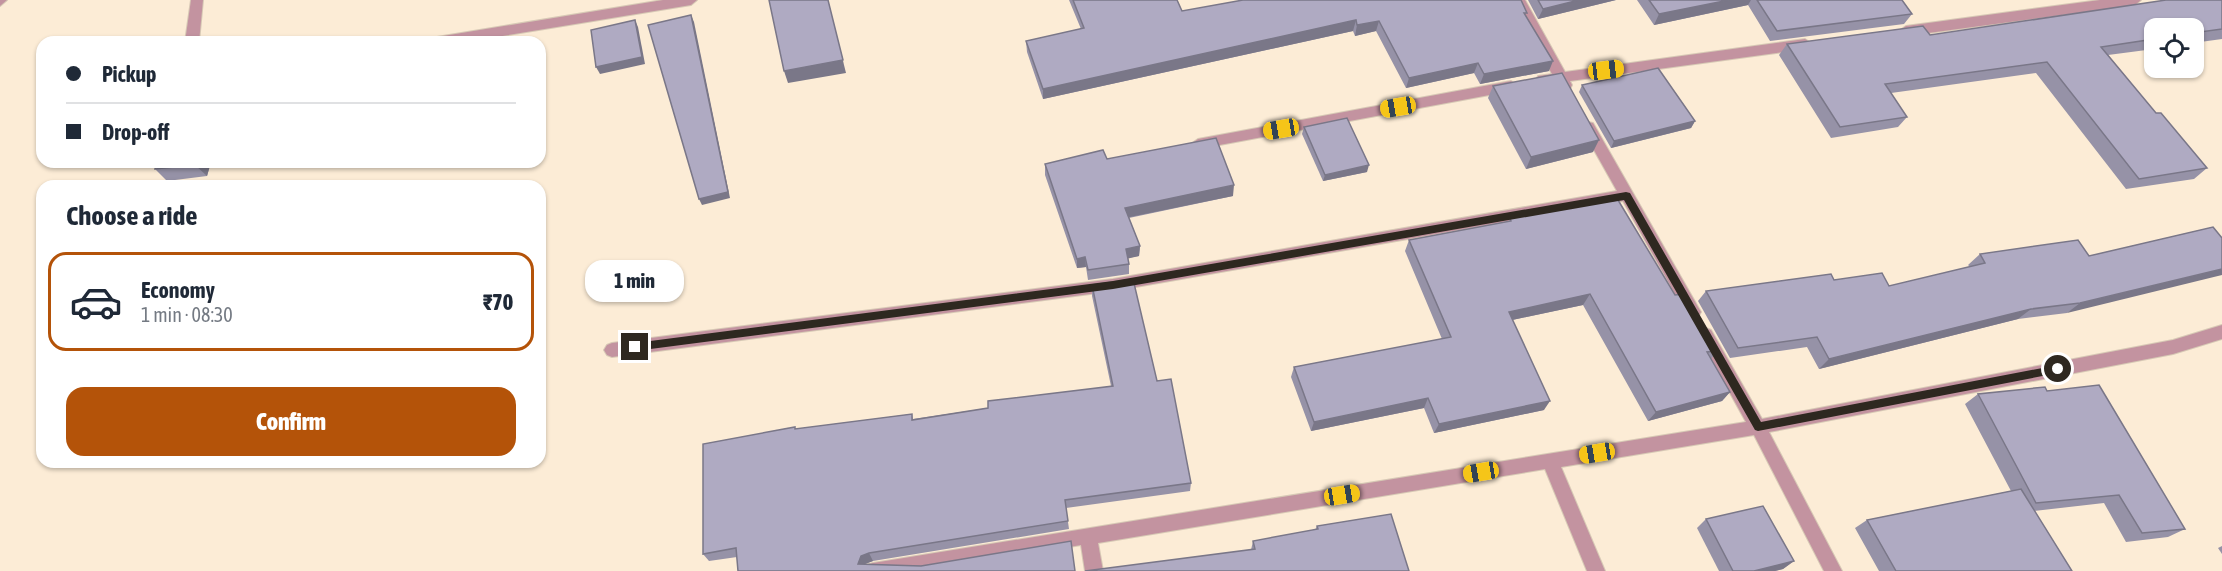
<!DOCTYPE html>
<meta charset="utf-8">
<style>
body{margin:0;font-family:"Asap Condensed",sans-serif;background:#f2f2f3;color:#1f2937;height:100vh;display:flex;flex-direction:column;font-size:22px;white-space:nowrap}
*{box-sizing:border-box;margin:0}
p{font-size:20px;color:#747a83}
.icon{flex:none;width:33px;height:33px;fill:none;stroke:currentColor;stroke-width:2;stroke-linecap:round;stroke-linejoin:round}
.map{position:relative;flex:1;overflow:hidden}
.side{position:absolute;left:36px;top:180px;width:510px;height:288px;display:flex;flex-direction:column;background:#fff;border-radius:18px;box-shadow:0 2px 4px #0004}
.side>*{flex:none}
.top-card{position:absolute;left:36px;top:36px;width:510px;height:132px;border-radius:18px;box-shadow:0 2px 4px #0004;display:grid;align-content:center;height:132px;padding:0 30px;background:#fff}
.controls{position:absolute;left:2144px;top:18px;display:grid;gap:12px}
.controls a{display:grid;place-items:center;width:60px;height:60px;border-radius:12px;background:#fff;box-shadow:0 2px 4px #0004;font-size:30px}
.end{position:absolute;width:27px;height:27px;margin:-14px;border:8px solid #2e2820;background:#fff;box-shadow:0 0 0 3px #fff}
.from{border-radius:50%}
.bubble{position:absolute;height:42px;border-radius:18px;background:#fff;box-shadow:0 2px 4px #0004;font-size:20px;font-weight:800;line-height:42px;text-align:center}
.car{position:absolute;width:18px;height:36px;margin:-18px -9px;border-radius:8px;box-shadow:0 0 4px 2px #0007;background:linear-gradient(#f5c518 24%,#345 0 40%,#f5c518 0 76%,#345 0 86%,#f5c518 0)}
.top-card b{display:flex;align-items:center;gap:21px;height:57px;font-size:22px}
.top-card b+b{border-top:2px solid #e0e1e3}
.top-card i{width:15px;height:15px;background:#1f2937}
ul{padding:0;list-style:none}
li{display:flex;align-items:center;gap:18px;height:99px;margin:0 12px 9px;padding:0 18px;border:3px solid transparent;border-radius:18px}
li div{flex:1}
li b{display:block;font-size:22px}
li em{font-style:normal;font-weight:800}
li.on{border-color:#b45309}
li>.icon{width:54px;height:54px;stroke-width:1.5}
h2{padding:0 30px;font-size:27px;line-height:72px}
.action{display:flex;gap:12px;margin-top:auto;padding:12px 30px}
.action a{flex:1;height:69px;border-radius:18px;background:#b45309;color:#fff;font-size:24px;font-weight:800;line-height:69px;text-align:center}
.map>svg:first-child{display:block}
.lines{fill:none;stroke-linecap:round;stroke-linejoin:round}
.minor-casing{stroke:#d7c9b5;stroke-width:2}
.minor{fill:#c393a0;fill-rule:evenodd}
.wall{fill:#9692a7}
.shaded-wall{fill:#7a7788}
.building{fill:#afaac2;stroke:#7a7788;stroke-width:1.5}
.route{fill:#2e2820}
</style>
<div class="map">
<svg width="2222" height="571" viewBox="0 0 2222 571">
<rect width="100%" height="100%" fill="#fcecd6"/>
<g class="lines">
<defs>
<g id="minor">
<polygon points="0,0 7,0 0,6"/>
<polygon points="191,0 203,0 199,42 185,42"/>
<polygon points="663,0 697,0 691,5 466,42 430,42 437,37"/>
<polygon points="1513,0 1525,0 1565,72 1805,39 1812,44 1805,49 1570,81 1572,85 1570,89 1560,89 1557,83 1538,84 1536,80 1538,76 1552,74"/>
<polygon points="2100,0 2141,0 2135,5 1906,36 1899,31 1906,26"/>
<polygon points="1511,81 1518,86 1511,91 1198,149 1191,144 1198,139"/>
<polygon points="1588,122 1593,123 1698,307 1701,312 1698,317 1693,319 1688,317 1623,201 1113,291 612,357 607,355 604,350 607,345 612,343 1113,279 1617,191 1581,127"/>
<polygon points="2222,325 2222,339 2173,354 1769,432 1842,571 1824,571 1754,435 1561,467 1605,571 1587,571 1545,469 1098,543 1103,571 1085,571 1081,545 924,571 864,571 867,565 873,563 1746,422 1698,335 1701,330 1706,328 1711,330 1762,419 2173,340"/>
</g>
</defs>
<use href="#minor" class="minor-casing"/>
<use href="#minor" class="minor"/>
</g>
<g class="wall">
<polygon points="1069,0 1177,0 1182,11 1526,16 1549,71 1480,84 1474,73 1406,88 1376,31 1355,36 1353,31 1043,99 1027,52 1026,41 1081,29"/>
<polygon points="1528,0 1616,0 1538,19"/>
<polygon points="1637,0 1902,0 1912,14 1904,24 1770,41 1748,5 1654,25"/>
<polygon points="2222,0 2222,39 2193,43 2193,28 2154,28 2154,49 2108,55 2156,113 2207,168 2194,179 2126,189 2036,73 1891,93 1907,117 1898,127 1831,138 1779,55 1787,44 1930,35"/>
<polygon points="1582,85 1695,121 1691,128 1611,148 1579,92"/>
<polygon points="1493,86 1593,152 1526,169 1488,98"/>
<polygon points="1304,127 1367,172 1323,181 1302,134"/>
<polygon points="1107,159 1233,196 1129,218 1140,246 1139,256 1128,258 1129,264 1129,274 1088,280 1086,267 1077,268 1045,175 1045,164"/>
<polygon points="157,162 211,162 207,176 167,181 155,169"/>
<polygon points="1510,218 1675,295 1717,351 1711,359 1730,392 1722,401 1648,421 1583,305 1512,320 1544,410 1434,433 1424,408 1311,431 1291,377 1294,367 1442,339 1405,251 1409,240 1509,221"/>
<polygon points="2213,227 2067,313 2018,319 1819,369 1807,347 1730,358 1698,301 1706,291 1834,280 1889,286 1970,267 1968,265 1980,254 2089,256"/>
<polygon points="1092,285 1157,381 1191,483 1190,491 1066,508 1069,529 873,561 865,564 1075,571 738,571 737,557 709,561 703,554 796,429 912,414 913,419 988,408 1111,386 1092,296"/>
<polygon points="2047,391 2185,529 2168,537 2126,542 2104,503 2034,511 2072,571 1879,571 1855,528 1867,520 2011,491 1965,404 1978,394"/>
<polygon points="1706,519 1794,561 1783,569 1775,571 1719,571 1697,528"/>
<polygon points="1317,526 1409,571 1251,550 1253,541 1315,530"/>
<polygon points="2222,546 2222,554 2218,548"/>
</g>
<g class="shaded-wall">
<polygon points="828,0 846,73 788,83 784,71"/>
<polygon points="1579,0 1616,0 1538,19 1543,9"/>
<polygon points="1729,0 1751,0 1748,5 1654,25 1659,14"/>
<polygon points="691,15 694,22 730,198 702,205 699,199"/>
<polygon points="635,20 638,27 645,64 600,74 596,67"/>
<polygon points="1356,20 1353,31 1043,99 1043,89"/>
<polygon points="1379,21 1376,31 1355,36 1357,25"/>
<polygon points="1553,61 1549,71 1480,84 1484,74"/>
<polygon points="1478,63 1474,73 1406,88 1409,78"/>
<polygon points="1695,121 1691,128 1611,148 1614,141"/>
<polygon points="1599,140 1593,152 1526,169 1531,157"/>
<polygon points="196,162 211,162 207,176 195,165"/>
<polygon points="1369,165 1367,172 1323,181 1325,175"/>
<polygon points="1234,185 1233,196 1125,218 1125,208"/>
<polygon points="1140,246 1139,256 1126,259 1126,249"/>
<polygon points="1085,257 1086,267 1077,268 1077,259"/>
<polygon points="2222,269 2222,275 2067,313 2080,303"/>
<polygon points="1590,294 1583,305 1503,322 1509,312"/>
<polygon points="2031,309 2018,319 1819,369 1829,359"/>
<polygon points="1730,392 1722,401 1648,421 1656,412"/>
<polygon points="1428,398 1424,408 1311,431 1314,422"/>
<polygon points="1550,401 1544,410 1434,433 1439,424"/>
<polygon points="869,553 873,561 865,564 858,564 861,556"/>
<polygon points="1794,561 1783,569 1775,571 1754,571"/>
</g>
<g class="building">
<polygon points="769,0 828,0 843,60 784,71"/>
<polygon points="1073,0 1177,0 1182,11 1243,0 1521,0 1527,13 1524,13 1553,61 1484,74 1478,63 1409,78 1379,21 1357,25 1356,20 1043,89 1026,41 1084,28"/>
<polygon points="1538,0 1579,0 1543,9"/>
<polygon points="1649,0 1729,0 1659,14"/>
<polygon points="1757,0 1902,0 1912,14 1777,31"/>
<polygon points="2166,0 2222,0 2222,29 2193,33 2193,28 2154,28 2154,39 2101,47 2156,113 2161,113 2207,168 2139,179 2047,62 1885,84 1907,117 1840,127 1787,44 1923,26 1930,35"/>
<polygon points="691,15 728,192 699,199 648,25"/>
<polygon points="635,20 642,57 596,67 591,30"/>
<polygon points="1658,68 1695,121 1614,141 1582,85"/>
<polygon points="1562,73 1599,140 1531,157 1493,86"/>
<polygon points="1347,118 1369,165 1325,175 1304,127"/>
<polygon points="1216,138 1234,185 1125,208 1140,246 1126,249 1129,264 1088,270 1085,257 1077,259 1045,164 1103,150 1107,159"/>
<polygon points="157,162 196,162 195,165 155,169"/>
<polygon points="1618,200 1675,295 1685,294 1717,351 1707,352 1730,392 1656,412 1590,294 1509,312 1550,401 1439,424 1428,398 1314,422 1294,367 1451,337 1409,240 1511,221 1510,218 1558,208"/>
<polygon points="2213,227 2222,238 2222,269 2080,303 2031,309 1829,359 1817,337 1738,348 1706,291 1831,274 1834,280 1882,273 1889,286 1985,263 1980,254 2078,240 2089,256"/>
<polygon points="1133,279 1157,381 1171,379 1191,483 1065,500 1068,521 869,553 861,556 858,564 921,566 1071,541 1075,571 738,571 736,548 703,554 703,444 795,427 795,429 912,414 912,420 988,408 988,401 1113,386 1092,285"/>
<polygon points="2099,385 2185,529 2142,533 2119,495 2036,503 1978,394 2045,387 2047,391"/>
<polygon points="2021,489 2072,571 1896,571 1867,520"/>
<polygon points="1763,506 1794,561 1754,571 1733,571 1706,519"/>
<polygon points="1391,514 1409,571 1085,571 1255,549 1253,541 1318,529 1317,526"/>
</g>
<polygon class="route" points="1626,192 1630,193 1761,422 2058,365 2063,369 2058,373 1758,431 1755,430 1624,200 1113,289 635,351 630,347 635,343 1113,281"/>
</svg>
<div class="controls">
<a><svg class="icon" aria-label="locate" viewBox="0 0 24 24"><circle cx="12" cy="12" r="6"/><path d="M12 2v4M12 18v4M2 12h4M18 12h4"/></svg></a>
</div>
<i class="end from" style="left:2058px;top:369px"></i>
<i class="end" style="left:635px;top:347px"></i>
<div class="bubble" style="left:585px;top:260px;width:99px">1 min</div>
<i class="car" style="left:1606px;top:70px;rotate:83deg"></i>
<i class="car" style="left:1398px;top:107px;rotate:260deg"></i>
<i class="car" style="left:1281px;top:129px;rotate:260deg"></i>
<i class="car" style="left:1597px;top:453px;rotate:261deg"></i>
<i class="car" style="left:1481px;top:472px;rotate:261deg"></i>
<i class="car" style="left:1342px;top:495px;rotate:81deg"></i>
<div class="top-card">
<b><i class="from"></i>Pickup</b>
<b><i></i>Drop-off</b>
</div>
<section class="side">
<h2>Choose a ride</h2>
<ul>
<li class="on"><svg class="icon" aria-label="car" viewBox="0 0 24 24"><path d="M5 17H2v-5l4-1 3-4h7l3 4 3 1v5h-3M9 17h6M6 11h13"/><circle cx="7" cy="17" r="2"/><circle cx="17" cy="17" r="2"/></svg><div><b>Economy</b><p>1 min · 08:30</p></div><em>₹70</em></li>
</ul>
<div class="action"><a>Confirm</a></div>
</section>
</div>
